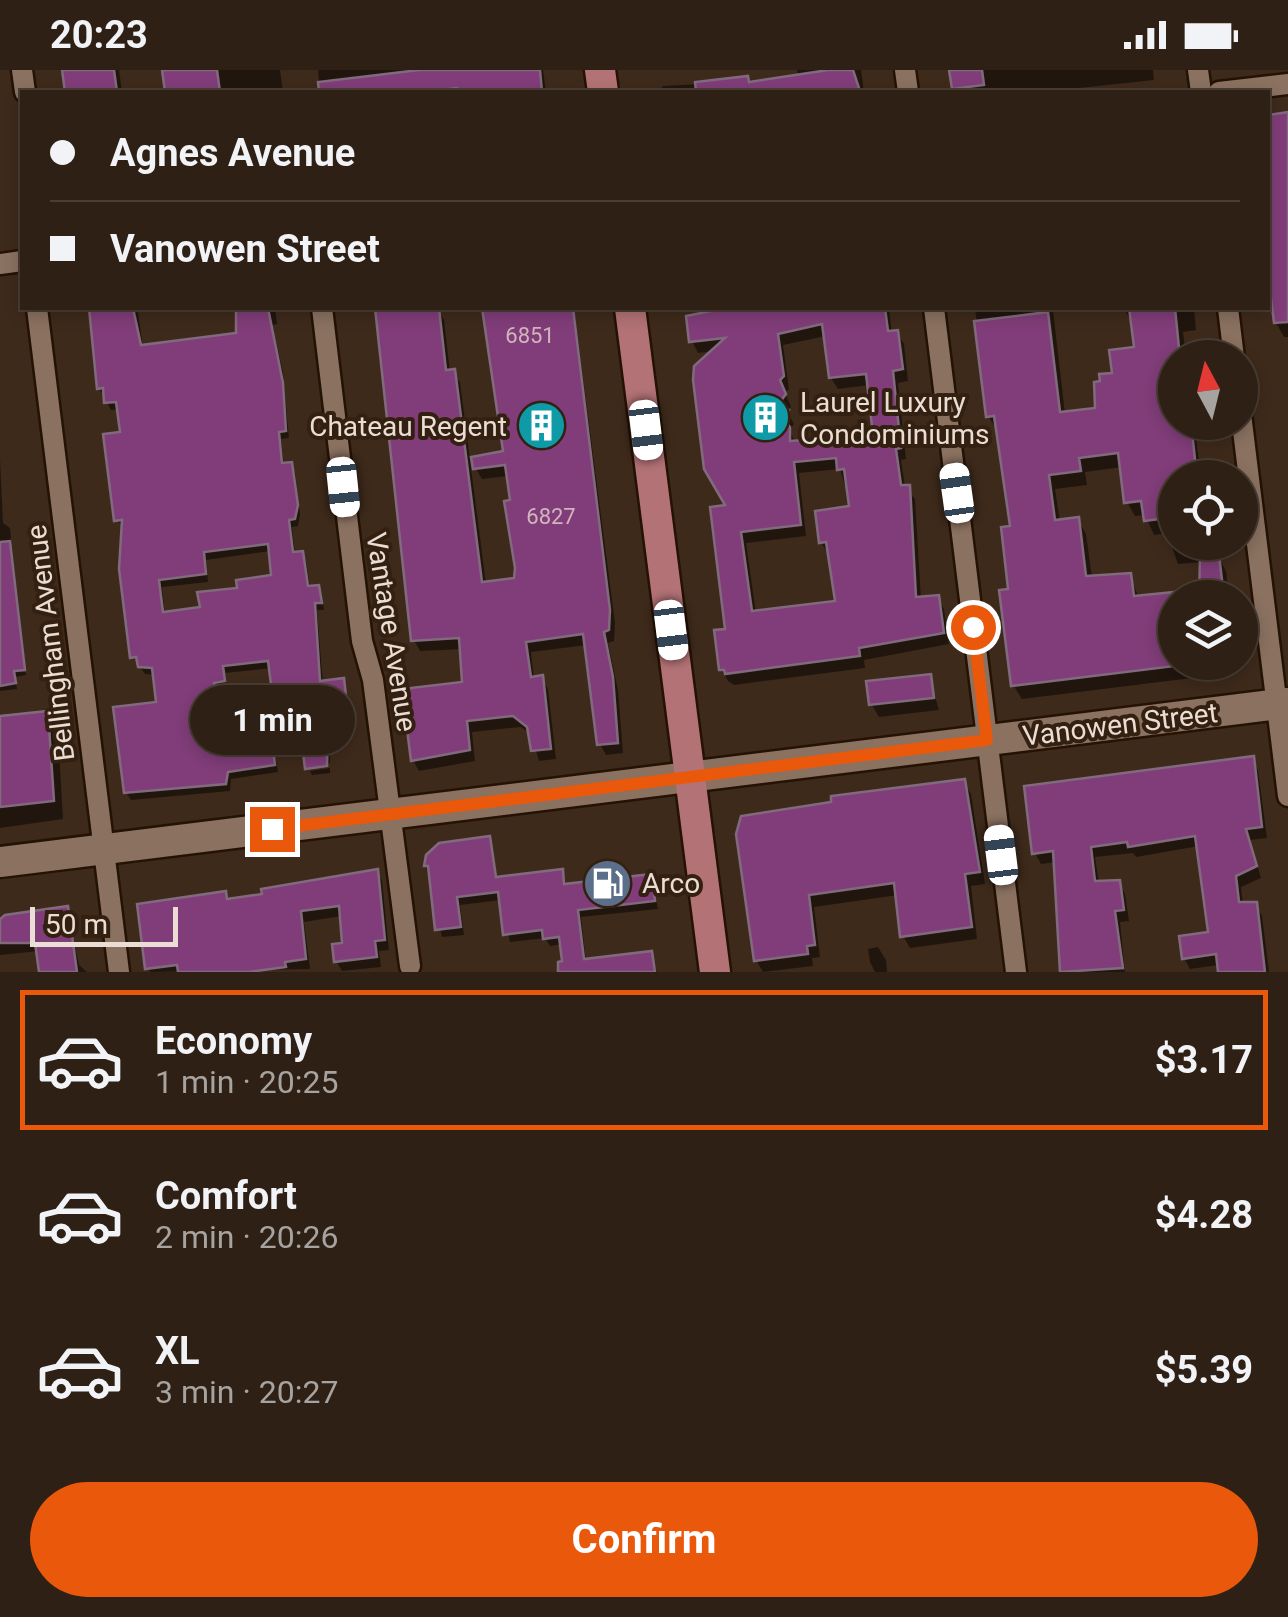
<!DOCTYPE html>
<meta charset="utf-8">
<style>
body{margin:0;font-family:Roboto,sans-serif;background:#3a2d22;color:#f1f3f6;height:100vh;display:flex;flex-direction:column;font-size:38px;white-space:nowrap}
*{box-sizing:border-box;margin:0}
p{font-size:32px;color:#a7a3a0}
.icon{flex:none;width:55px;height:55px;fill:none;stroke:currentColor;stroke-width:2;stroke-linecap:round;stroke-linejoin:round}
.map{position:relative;height:902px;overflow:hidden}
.sheet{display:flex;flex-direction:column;background:#2e2014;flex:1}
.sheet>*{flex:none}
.guide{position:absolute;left:20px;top:20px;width:1250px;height:220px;border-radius:0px;box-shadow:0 5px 15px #0003,0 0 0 2px #493e34;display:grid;align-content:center;height:220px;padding:0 30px;background:#2e2014}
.needle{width:65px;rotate:353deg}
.buttons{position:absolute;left:1158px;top:270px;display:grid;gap:20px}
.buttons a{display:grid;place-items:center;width:100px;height:100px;border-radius:50%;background:#2e2014;box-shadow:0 5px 15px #0003,0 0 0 2px #493e34;font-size:50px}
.scale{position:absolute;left:30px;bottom:25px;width:148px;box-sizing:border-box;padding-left:10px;border:5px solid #eaddd3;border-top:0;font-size:28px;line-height:35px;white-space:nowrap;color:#eaddd3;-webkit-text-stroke:8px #342011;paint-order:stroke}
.end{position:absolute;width:45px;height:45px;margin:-22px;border:12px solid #ea580c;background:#fff;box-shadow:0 0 0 5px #fff}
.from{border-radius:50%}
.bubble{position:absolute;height:70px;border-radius:35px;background:#2e2014;box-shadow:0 5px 15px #0003,0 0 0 2px #493e34;font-size:32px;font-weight:700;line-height:70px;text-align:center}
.car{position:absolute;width:30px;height:60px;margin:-30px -15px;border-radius:12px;box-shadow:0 0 8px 2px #0007;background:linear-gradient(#fff 24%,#345 0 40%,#fff 0 76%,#345 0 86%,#fff 0)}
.guide b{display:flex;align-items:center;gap:35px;height:95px;font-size:38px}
.guide b+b{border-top:2px solid #493e34}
.guide i{width:25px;height:25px;background:#f1f3f6}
ul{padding:18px 0 0;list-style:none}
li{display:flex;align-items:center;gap:30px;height:140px;margin:0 20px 15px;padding:0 10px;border:5px solid transparent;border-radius:0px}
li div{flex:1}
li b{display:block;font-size:38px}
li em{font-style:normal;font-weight:700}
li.selected{border-color:#ea580c}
li>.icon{width:90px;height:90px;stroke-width:1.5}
.action{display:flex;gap:20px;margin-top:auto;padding:20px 30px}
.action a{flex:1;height:115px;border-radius:60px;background:#ea580c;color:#fff;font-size:40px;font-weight:700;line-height:115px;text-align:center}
.status{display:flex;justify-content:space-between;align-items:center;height:70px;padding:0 50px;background:#2e2014;direction:ltr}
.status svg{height:28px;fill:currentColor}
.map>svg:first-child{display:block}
.shadow{fill:#0007;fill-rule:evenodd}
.building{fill:#803d79;stroke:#816a7d;stroke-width:2.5;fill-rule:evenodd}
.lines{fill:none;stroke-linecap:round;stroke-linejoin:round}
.street-casing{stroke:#241204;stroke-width:25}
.secondary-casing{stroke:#241204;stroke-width:35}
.primary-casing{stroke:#241204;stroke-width:35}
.street{stroke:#8a7160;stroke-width:20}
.secondary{stroke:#8a7160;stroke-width:30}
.primary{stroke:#b27276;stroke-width:30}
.route{stroke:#ea580c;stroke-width:12}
.labels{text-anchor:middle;stroke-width:8;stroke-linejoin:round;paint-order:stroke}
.number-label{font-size:22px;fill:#d0b5bc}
.poi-label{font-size:28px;fill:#eaddd3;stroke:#342011;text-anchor:start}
.street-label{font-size:28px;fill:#eaddd3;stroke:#342011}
</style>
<div class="status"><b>20:23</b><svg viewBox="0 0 49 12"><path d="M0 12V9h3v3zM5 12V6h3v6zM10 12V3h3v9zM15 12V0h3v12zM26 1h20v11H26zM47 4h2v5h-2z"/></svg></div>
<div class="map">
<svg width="1288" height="902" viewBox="0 0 1288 902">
<rect width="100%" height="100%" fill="#3e2a1b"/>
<g class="shadow">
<polygon points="65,0 119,0 122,22 68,22"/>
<polygon points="164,0 280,0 283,22 167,22"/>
<polygon points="318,0 543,0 546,22 320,22"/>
<polygon points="797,0 861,0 864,22 663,22 662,16 798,9"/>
<polygon points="952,0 1153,0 1154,10 1042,22 956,22"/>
<polygon points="1288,46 1288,267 1284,267 1276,253 1268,180 1268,49"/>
<path d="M91,238H172L138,242L143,277L238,265L236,238H275L277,254L272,255L283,302L289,368L281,369L284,395H290L295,402L300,444L298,456L292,457L295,484L302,483L306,491L310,518H318L322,525L324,540H317L323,614L343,611L349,633L343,636L344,642L330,644V693L308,696L305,673L274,677L278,702L231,709L230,721L131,730L126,722L159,634L155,605L145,604L133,587L124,457L116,450L123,364L120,339L111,340L99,318ZM271,481L274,507L202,539L165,545L162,517L208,512L206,490ZM272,598L279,656L224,660L216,620L227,618L225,603Z"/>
<polygon points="375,238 438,239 444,250 450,302 460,312 486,514 516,510 509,406 482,409 471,390 506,383 485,238 574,238 615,553 614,571 608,573 618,620 623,683 606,685 600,674 587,575 531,582 534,609 541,608 548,619 556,689 539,691 531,664 521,657 472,662 475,691 419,701 413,690 465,614 462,579 420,581 414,570"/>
<path d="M722,238H889L892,264L897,263L904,274L908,311L898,313L906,389L901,390L905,417L915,429L921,529L937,527L944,539L949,574L864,590L865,598L734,615L728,611L721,600L727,561L729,437L714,281L698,283L692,271ZM826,266L831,308L838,319L870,315L876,367L795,371L789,361L794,354L787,342L791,337L785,323L789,319L783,275ZM840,399L852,439L821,472L828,484L837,533L756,543L746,473L806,466L799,403Z"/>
<path d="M975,238H1065L1053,240L1065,344L1098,340L1115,305L1137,279L1132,253L1124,238H1194L1196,260L1183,262L1186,288H1175V352H1194L1201,408H1175V472H1209L1211,487L1218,486L1226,501L1229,528H1175V592H1234L1233,603L1022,629L1013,615V458L997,360L988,346ZM1123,397L1127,432L1135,446L1145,445L1154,465L1167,463L1178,494L1202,492L1201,521L1139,528L1130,506L1092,508L1086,464L1078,450L1060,452L1055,419L1087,415L1085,402Z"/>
<polygon points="0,389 3,453 10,458 26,605 15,607 17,619 0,621"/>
<polygon points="929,606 939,640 879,647 872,635"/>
<polygon points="47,644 58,662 63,749 0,758 0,649"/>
<polygon points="1252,689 1258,700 1267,768 1250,770 1261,808 1241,817 1243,834 1256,835 1262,846 1269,902 1220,902 1219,895 1190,899 1184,888 1211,864 1199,776 1136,787 1133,783 1095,787 1099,813 1119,813 1125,824 1129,851 1120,852 1125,902 1062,902 1056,792 1041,794 1035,783"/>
<polygon points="330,698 330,703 312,705 310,701"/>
<polygon points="964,712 971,724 985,814 971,816 977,869 910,878 903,866 898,825 814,837 820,887 812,888 813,896 763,902 756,890 738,764"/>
<polygon points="488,769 498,809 561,802 567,816 651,807 658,839 581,847 586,891 651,884 657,902 567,902 563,874 550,876 545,868 510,872 501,830 460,835 464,865 442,867 426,796 431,781"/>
<polygon points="377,802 382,811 389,880 379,881 381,897 342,901 336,891 345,875 342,846 304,852 310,899 150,902 148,898 224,824 228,831"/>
<polygon points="67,839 79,895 87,902 41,902 39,881 0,885 0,847"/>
<polygon points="878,877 886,890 887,902 875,902 870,892 868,879"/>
</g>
<g class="building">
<polygon points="62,0 114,0 117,22 65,22"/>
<polygon points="162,0 217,0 220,22 165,22"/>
<polygon points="419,0 540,0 542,22 458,22 457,18 420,22 319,22 318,12"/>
<polygon points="828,0 853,0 860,21 696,22 695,12 748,6 749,12"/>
<polygon points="949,0 982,0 984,15 952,19"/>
<polygon points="1288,42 1288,252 1274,253 1268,204 1268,45"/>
<path d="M89,238H133L141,275L236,263V239L268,238L283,313L286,361L279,362L282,393L292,392L298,435L295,449L289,450L293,482L303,481L308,516L319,515L322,533H315L320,611L344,608L346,626L340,628L341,635L328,637L331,661L328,662L327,696L305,699L301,666L272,669L275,695L228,702L226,714L124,723L113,637L156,632L152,598L138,597L136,587L130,588L119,499L122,450L114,451L103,364L120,362L116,332L104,333L103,318L97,319ZM268,474L271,505L236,510L237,518L197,522L200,537L163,542L159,510L206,504L204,482ZM268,591L276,654L222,657L214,613L225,611L223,596Z"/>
<polygon points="375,238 439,238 446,300 455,299 482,512 514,508 515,498 504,431 510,430 505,395 473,399 471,387 503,381 482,238 573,238 610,540 609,560 604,562 613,607 618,673 597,675 583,564 526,572 531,607 543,605 551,679 531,681 527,657 513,646 467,651 470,680 411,691 402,619 462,612 459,568 411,571"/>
<path d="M726,238H885L888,261L898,260L903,299L893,301L901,378L896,379L901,415H910L916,527L939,525L944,563L859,578L860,586L725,604L724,600H719L714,560L725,559L710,437L725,435L704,399L693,310L694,296L725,268L689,272L686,246ZM822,254L829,308L866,304L873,365L790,371V357L783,349L789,340L780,332L786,324L780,310L784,306L778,264ZM836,388L837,400L844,399L849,436L815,441L819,473L826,472L835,531L752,541L741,462L801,455L794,392Z"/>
<polygon points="1129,238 1175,238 1180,288 1175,288 1175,352 1191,352 1197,408 1175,408 1175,447 1144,451 1141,431 1124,433 1118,383 1079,388 1081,401 1049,405 1055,450 1079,447 1086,506 1131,503 1134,526 1175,522 1175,596 1011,616 999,520 1008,519 1001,457 1010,456 994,346 986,347 974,251 1048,242 1060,342 1095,338 1094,312 1100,311 1099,304 1112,303 1109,280 1134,277"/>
<polygon points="10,471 25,600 14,601 16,613 0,616 0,472"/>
<polygon points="1219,484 1224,528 1199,528 1200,486"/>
<polygon points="931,604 934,628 869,635 866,611"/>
<polygon points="48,641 54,731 0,737 0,646"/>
<polygon points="1254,686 1262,757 1246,759 1257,796 1236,806 1239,832 1257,832 1265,902 1218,902 1216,884 1182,889 1179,866 1208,862 1195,766 1128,777 1127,772 1091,777 1095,811 1120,810 1124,840 1115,841 1123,898 1060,902 1053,781 1032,784 1024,716"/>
<polygon points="965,709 980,802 965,804 972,857 900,867 894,813 809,825 815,875 807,876 808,884 754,891 736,764 741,746 831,732 831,726"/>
<polygon points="490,766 496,807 563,799 564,814 652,804 655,831 578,840 584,889 652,881 655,902 558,902 558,892 562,891 559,867 543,869 542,860 503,865 498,822 457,827 461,857 435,860 428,796 424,796 426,785 439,773"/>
<polygon points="378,799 385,870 375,871 377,887 334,892 332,874 342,873 339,836 301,841 306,889 285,892 286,897 249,902 178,902 177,895 145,899 137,834 226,821 227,829 262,824 261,819"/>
<polygon points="68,836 77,902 39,902 35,873 0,873 0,849 5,845"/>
</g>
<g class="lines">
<defs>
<g id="street">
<polyline points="22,0 25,22"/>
<polyline points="905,0 908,22"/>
<polyline points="1198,0 1201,22"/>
<polyline points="1219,22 1288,14"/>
<polyline points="0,194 22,191"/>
<polyline points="37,238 119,902"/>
<polyline points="322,238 362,571 373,610 410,896"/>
<polyline points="934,238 1016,902"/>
<polyline points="1228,238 1234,288"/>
<polyline points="1240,336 1288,726"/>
</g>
<polyline id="secondary" points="0,792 1288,633"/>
<g id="primary">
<polyline points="600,0 603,22"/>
<polyline points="630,238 715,902"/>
</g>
</defs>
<use href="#street" class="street-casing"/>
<use href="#secondary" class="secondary-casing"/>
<use href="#primary" class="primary-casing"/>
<use href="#street" class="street"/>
<use href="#secondary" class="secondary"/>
<use href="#primary" class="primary"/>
</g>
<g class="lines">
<polyline class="route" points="272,759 987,670 973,557"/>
</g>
<defs>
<symbol id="building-disc" viewBox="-11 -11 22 22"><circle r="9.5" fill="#0f9aa8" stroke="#342011"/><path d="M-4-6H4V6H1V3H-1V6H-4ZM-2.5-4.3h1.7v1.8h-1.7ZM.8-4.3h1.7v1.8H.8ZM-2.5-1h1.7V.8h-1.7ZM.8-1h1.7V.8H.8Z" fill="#fff"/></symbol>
<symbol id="fuel-disc" viewBox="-11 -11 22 22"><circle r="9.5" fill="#5c6f8a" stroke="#342011"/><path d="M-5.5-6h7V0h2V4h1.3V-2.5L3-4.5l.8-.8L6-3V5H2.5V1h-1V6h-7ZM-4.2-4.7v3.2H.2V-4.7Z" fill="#fff"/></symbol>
</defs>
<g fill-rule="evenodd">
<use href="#building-disc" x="738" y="320" width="55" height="55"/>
<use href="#building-disc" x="514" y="328" width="55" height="55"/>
<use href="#fuel-disc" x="580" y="786" width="55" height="55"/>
</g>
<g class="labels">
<g class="number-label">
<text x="530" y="273">6851</text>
<text x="551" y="454">6827</text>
</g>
<g class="poi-label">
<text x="800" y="342">Laurel Luxury<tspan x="800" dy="32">Condominiums</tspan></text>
<text x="507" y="366" text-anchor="end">Chateau Regent</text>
<text x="642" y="823">Arco</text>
</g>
<g class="street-label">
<text transform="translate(392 562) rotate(81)" y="10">Vantage Avenue</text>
<text transform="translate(50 573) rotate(-97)" y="10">Bellingham Avenue</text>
<text transform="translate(1120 654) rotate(-7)" y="10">Vanowen Street</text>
</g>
</g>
</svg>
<div class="buttons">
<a><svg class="needle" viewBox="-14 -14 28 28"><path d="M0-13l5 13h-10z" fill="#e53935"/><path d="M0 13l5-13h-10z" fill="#a7a3a0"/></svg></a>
<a><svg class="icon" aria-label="locate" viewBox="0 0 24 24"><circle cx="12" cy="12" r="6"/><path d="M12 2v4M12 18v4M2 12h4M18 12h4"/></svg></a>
<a><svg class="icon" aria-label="layers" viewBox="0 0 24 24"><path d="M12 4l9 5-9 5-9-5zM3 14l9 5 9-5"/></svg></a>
</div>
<div class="scale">50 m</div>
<i class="end from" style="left:973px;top:557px"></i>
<i class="end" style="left:272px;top:759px"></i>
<div class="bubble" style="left:190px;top:615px;width:165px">1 min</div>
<i class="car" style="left:646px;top:360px;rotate:173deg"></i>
<i class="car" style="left:343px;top:417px;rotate:174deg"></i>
<i class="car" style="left:957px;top:423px;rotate:352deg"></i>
<i class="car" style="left:671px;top:560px;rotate:173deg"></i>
<i class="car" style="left:1001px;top:785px;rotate:353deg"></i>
<div class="guide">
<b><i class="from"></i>Agnes Avenue</b>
<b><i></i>Vanowen Street</b>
</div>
</div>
<section class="sheet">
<ul>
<li class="selected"><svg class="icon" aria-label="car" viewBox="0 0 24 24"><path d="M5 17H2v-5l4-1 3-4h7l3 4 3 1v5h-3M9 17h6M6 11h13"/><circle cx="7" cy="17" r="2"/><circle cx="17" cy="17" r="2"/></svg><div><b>Economy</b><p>1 min · 20:25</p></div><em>$3.17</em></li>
<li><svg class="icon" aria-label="car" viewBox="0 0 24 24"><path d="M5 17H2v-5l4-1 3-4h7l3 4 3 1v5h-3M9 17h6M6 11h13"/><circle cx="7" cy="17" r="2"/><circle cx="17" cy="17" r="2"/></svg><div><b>Comfort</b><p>2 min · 20:26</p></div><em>$4.28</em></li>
<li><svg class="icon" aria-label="car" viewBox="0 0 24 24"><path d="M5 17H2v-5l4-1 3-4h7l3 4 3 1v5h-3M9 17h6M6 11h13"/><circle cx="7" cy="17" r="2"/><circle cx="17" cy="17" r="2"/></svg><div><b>XL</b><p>3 min · 20:27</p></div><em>$5.39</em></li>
</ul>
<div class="action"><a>Confirm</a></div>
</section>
